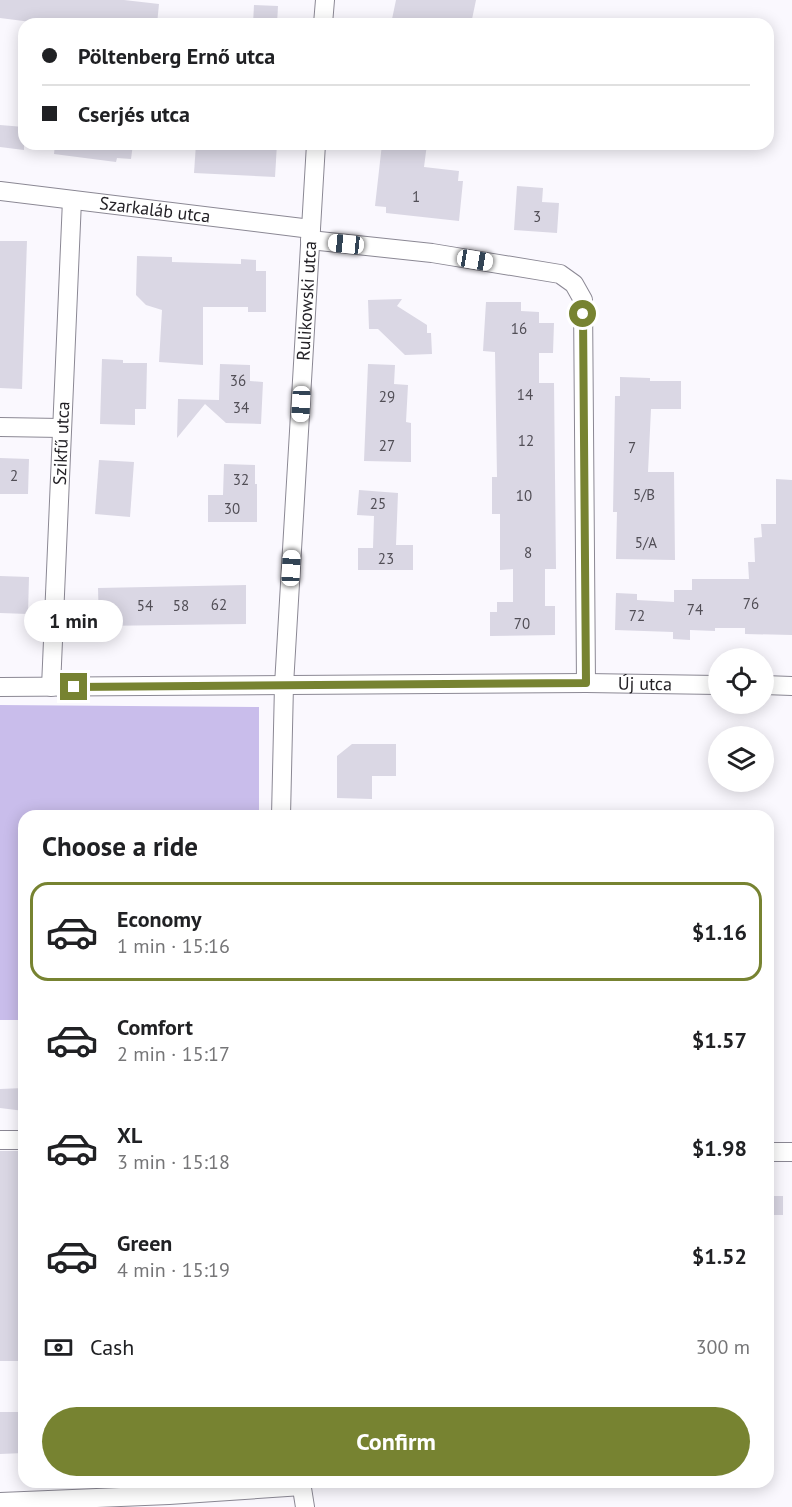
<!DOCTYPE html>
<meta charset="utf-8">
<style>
body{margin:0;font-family:"PT Sans",sans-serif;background:#f2f2f2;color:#202124;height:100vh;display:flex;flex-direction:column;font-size:22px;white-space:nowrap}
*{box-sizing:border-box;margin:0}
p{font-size:20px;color:#757577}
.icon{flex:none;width:33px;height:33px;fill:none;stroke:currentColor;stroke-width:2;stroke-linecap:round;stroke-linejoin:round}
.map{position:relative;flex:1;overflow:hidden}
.side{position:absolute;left:18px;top:810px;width:756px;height:678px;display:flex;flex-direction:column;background:#fff;border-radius:18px;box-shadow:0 3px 15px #0003}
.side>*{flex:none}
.banner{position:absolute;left:18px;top:18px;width:756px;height:132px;border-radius:18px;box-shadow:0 3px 15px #0003;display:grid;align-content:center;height:132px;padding:0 24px;background:#fff}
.fabs{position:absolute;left:708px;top:648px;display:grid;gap:12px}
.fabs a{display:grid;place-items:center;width:66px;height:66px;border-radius:50%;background:#fff;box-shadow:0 3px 15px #0003;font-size:30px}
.end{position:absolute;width:27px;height:27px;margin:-14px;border:8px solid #778331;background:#fff;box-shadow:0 0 0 3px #fff}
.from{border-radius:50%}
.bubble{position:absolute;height:42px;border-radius:21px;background:#fff;box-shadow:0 3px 15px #0003;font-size:20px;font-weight:600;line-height:42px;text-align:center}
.car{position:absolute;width:18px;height:36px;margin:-18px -9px;border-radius:8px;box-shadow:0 0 4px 2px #0007;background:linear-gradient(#fff 24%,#345 0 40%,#fff 0 76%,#345 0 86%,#fff 0)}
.banner b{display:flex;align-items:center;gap:21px;height:57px;font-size:22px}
.banner b+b{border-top:2px solid #e0e0e0}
.banner i{width:15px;height:15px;background:#202124}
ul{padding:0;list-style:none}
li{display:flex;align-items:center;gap:18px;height:99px;margin:0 12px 9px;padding:0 12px;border:3px solid transparent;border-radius:18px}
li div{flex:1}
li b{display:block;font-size:22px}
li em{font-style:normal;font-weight:600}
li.active{border-color:#778331}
li>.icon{width:54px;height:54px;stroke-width:1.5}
h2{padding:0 24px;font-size:27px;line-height:72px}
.pay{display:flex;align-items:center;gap:15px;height:66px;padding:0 24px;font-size:22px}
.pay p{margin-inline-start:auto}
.cta{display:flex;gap:12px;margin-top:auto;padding:12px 24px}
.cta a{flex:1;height:69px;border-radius:36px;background:#778331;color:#fff;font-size:24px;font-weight:600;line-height:69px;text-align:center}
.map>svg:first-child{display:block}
.green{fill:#c9bdeb}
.building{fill:#dad7e4}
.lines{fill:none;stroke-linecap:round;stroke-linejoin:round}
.street-casing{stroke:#8b8894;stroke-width:20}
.street{stroke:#fff;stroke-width:18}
.route{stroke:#778331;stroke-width:8}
.labels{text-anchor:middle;stroke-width:6;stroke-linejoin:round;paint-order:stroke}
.number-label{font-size:15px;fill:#514e56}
.street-label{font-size:18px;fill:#232126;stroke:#fff}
</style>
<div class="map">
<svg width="792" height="1507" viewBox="0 0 792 1507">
<rect width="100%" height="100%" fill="#faf8fe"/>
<polygon class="green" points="0,705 259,707 259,816 24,816 24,1020 0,1020"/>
<g class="building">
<polygon points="0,0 124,0 159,4 157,24 47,24 0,18"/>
<polygon points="396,0 476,0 471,24 391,24"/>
<polygon points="254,5 278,6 277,24 253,24"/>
<polygon points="0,125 24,127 24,150 0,147"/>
<polygon points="55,144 133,144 131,159 117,158 116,162 54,154"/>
<polygon points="196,144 277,144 275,177 194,173"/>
<polygon points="382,144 427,144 424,167 459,171 458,181 463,181 459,221 386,213 386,207 375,206"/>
<polygon points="517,186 543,188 542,202 559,203 557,233 514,230"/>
<polygon points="0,241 27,241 22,389 0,388"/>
<polygon points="137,256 172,257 172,262 241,264 241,259 256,260 256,271 266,271 266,312 248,312 248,307 203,307 203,365 159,362 162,310 146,305 136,295"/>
<polygon points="402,299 397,306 427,325 427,333 431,333 432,354 405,355 378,329 369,329 368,300"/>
<polygon points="486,302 521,302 521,311 539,312 539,323 554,323 553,353 539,353 539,383 554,383 556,569 545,569 545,606 555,606 555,635 490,636 490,612 497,612 497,602 513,602 513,569 500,570 500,514 492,514 492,477 497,477 495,352 483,351"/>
<polygon points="102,359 123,360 123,363 147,363 146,409 135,409 135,425 100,424"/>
<polygon points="220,364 250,365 250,381 263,382 261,424 226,423 205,404 177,438 178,399 219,400"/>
<polygon points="368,364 395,365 394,384 408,385 406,422 411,423 411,462 364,461"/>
<polygon points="620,377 650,378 650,381 681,381 681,409 651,409 648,472 674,472 675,560 616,559 617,512 613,512 615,396 620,396"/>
<polygon points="0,458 29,459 28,494 0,494"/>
<polygon points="99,460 134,462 130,517 95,514"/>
<polygon points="224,464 255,465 255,484 257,484 257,522 208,522 208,495 223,495"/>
<polygon points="776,479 792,480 792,635 745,634 745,628 715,628 715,631 690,630 690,640 673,639 673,632 615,630 616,593 637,594 637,600 674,602 674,590 692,590 692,579 749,579 748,562 755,562 754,538 762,537 761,524 776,524"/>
<polygon points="359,490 398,493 396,545 413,545 413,570 358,570 358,548 373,548 374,516 357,515"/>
<polygon points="0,576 29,577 28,614 0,613"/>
<polygon points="246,585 246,624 99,626 98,588"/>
<polygon points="352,744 396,744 396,776 372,776 372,799 337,798 337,756"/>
<polygon points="24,1088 24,1111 0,1108 0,1089"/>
<polygon points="0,1151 22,1151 21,1361 0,1361"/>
<rect x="768" y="1196" width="15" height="19"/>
<polygon points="0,1412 21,1412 21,1416 24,1416 24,1453 0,1454"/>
</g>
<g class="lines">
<defs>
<g id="street">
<polyline points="323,24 325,0"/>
<path id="s1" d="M0,191L311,229"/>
<polyline points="310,240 432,253 560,274 574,284 583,300 586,683"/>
<polyline points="0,427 61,428"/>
<polyline points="764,685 792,686"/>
<path id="s2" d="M0,687L586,683L718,685"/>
<path id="s3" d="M51,687L72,200"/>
<path id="s4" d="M281,816L284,685L316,144"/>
<polyline points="0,1140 24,1140"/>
<polyline points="768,1152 792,1152"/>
<polyline points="301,1482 305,1507"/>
<polyline points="0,1502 169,1495 302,1486"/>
</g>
</defs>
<use href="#street" class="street-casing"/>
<use href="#street" class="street"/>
</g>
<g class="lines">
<polyline class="route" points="74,687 586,683 583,314"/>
</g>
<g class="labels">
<g class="number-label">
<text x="416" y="202">1</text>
<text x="537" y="222">3</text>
<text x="519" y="334">16</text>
<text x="238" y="386">36</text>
<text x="525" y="400">14</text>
<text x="387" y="402">29</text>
<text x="241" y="413">34</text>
<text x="526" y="446">12</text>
<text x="387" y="451">27</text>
<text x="632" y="453">7</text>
<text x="14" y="481">2</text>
<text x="241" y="485">32</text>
<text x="644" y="500">5/B</text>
<text x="524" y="501">10</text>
<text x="378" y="509">25</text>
<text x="232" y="514">30</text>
<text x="646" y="548">5/A</text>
<text x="528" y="558">8</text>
<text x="386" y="564">23</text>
<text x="751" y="609">76</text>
<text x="219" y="610">62</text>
<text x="145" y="611">54</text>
<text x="181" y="611">58</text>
<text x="695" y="615">74</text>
<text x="637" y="621">72</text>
<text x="522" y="629">70</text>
</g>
<g class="street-label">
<text dy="6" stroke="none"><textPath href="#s1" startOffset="156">Szarkaláb utca</textPath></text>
<text dy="6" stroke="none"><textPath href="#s4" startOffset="516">Rulikowski utca</textPath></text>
<text dy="6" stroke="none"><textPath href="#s3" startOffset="244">Szikfű utca</textPath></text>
<text dy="6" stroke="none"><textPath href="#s2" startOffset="645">Új utca</textPath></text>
</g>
</g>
</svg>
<div class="fabs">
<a><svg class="icon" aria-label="locate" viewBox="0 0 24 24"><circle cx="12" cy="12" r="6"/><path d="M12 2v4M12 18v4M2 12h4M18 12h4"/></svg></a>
<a><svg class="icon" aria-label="layers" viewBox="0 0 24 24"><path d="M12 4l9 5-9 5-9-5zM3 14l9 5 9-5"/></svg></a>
</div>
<i class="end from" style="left:583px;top:314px"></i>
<i class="end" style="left:74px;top:687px"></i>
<div class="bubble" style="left:24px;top:600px;width:99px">1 min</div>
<i class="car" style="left:346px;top:244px;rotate:276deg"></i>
<i class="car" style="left:475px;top:260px;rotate:99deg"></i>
<i class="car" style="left:301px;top:404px;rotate:183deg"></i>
<i class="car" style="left:291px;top:568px;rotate:3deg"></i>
<div class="banner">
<b><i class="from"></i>Pöltenberg Ernő utca</b>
<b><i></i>Cserjés utca</b>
</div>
<section class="side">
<h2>Choose a ride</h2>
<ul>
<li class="active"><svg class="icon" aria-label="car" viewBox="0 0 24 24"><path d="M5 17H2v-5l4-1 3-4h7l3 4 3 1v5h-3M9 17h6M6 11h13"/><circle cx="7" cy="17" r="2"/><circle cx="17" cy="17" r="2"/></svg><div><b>Economy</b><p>1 min · 15:16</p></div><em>$1.16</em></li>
<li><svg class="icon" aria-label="car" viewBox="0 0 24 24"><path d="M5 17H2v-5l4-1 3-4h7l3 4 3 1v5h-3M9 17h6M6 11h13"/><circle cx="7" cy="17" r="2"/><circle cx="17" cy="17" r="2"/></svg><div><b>Comfort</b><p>2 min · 15:17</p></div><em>$1.57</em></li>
<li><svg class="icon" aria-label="car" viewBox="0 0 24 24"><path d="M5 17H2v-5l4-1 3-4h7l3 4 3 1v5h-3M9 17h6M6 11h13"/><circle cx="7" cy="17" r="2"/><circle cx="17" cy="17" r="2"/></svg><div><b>XL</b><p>3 min · 15:18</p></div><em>$1.98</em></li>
<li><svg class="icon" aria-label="car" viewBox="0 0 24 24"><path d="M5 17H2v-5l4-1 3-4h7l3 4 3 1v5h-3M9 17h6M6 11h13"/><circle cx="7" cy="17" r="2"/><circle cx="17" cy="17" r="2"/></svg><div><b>Green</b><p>4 min · 15:19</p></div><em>$1.52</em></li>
</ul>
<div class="pay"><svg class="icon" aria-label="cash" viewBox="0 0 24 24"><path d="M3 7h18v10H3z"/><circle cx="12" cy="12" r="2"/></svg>Cash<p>300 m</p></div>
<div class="cta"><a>Confirm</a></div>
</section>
</div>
